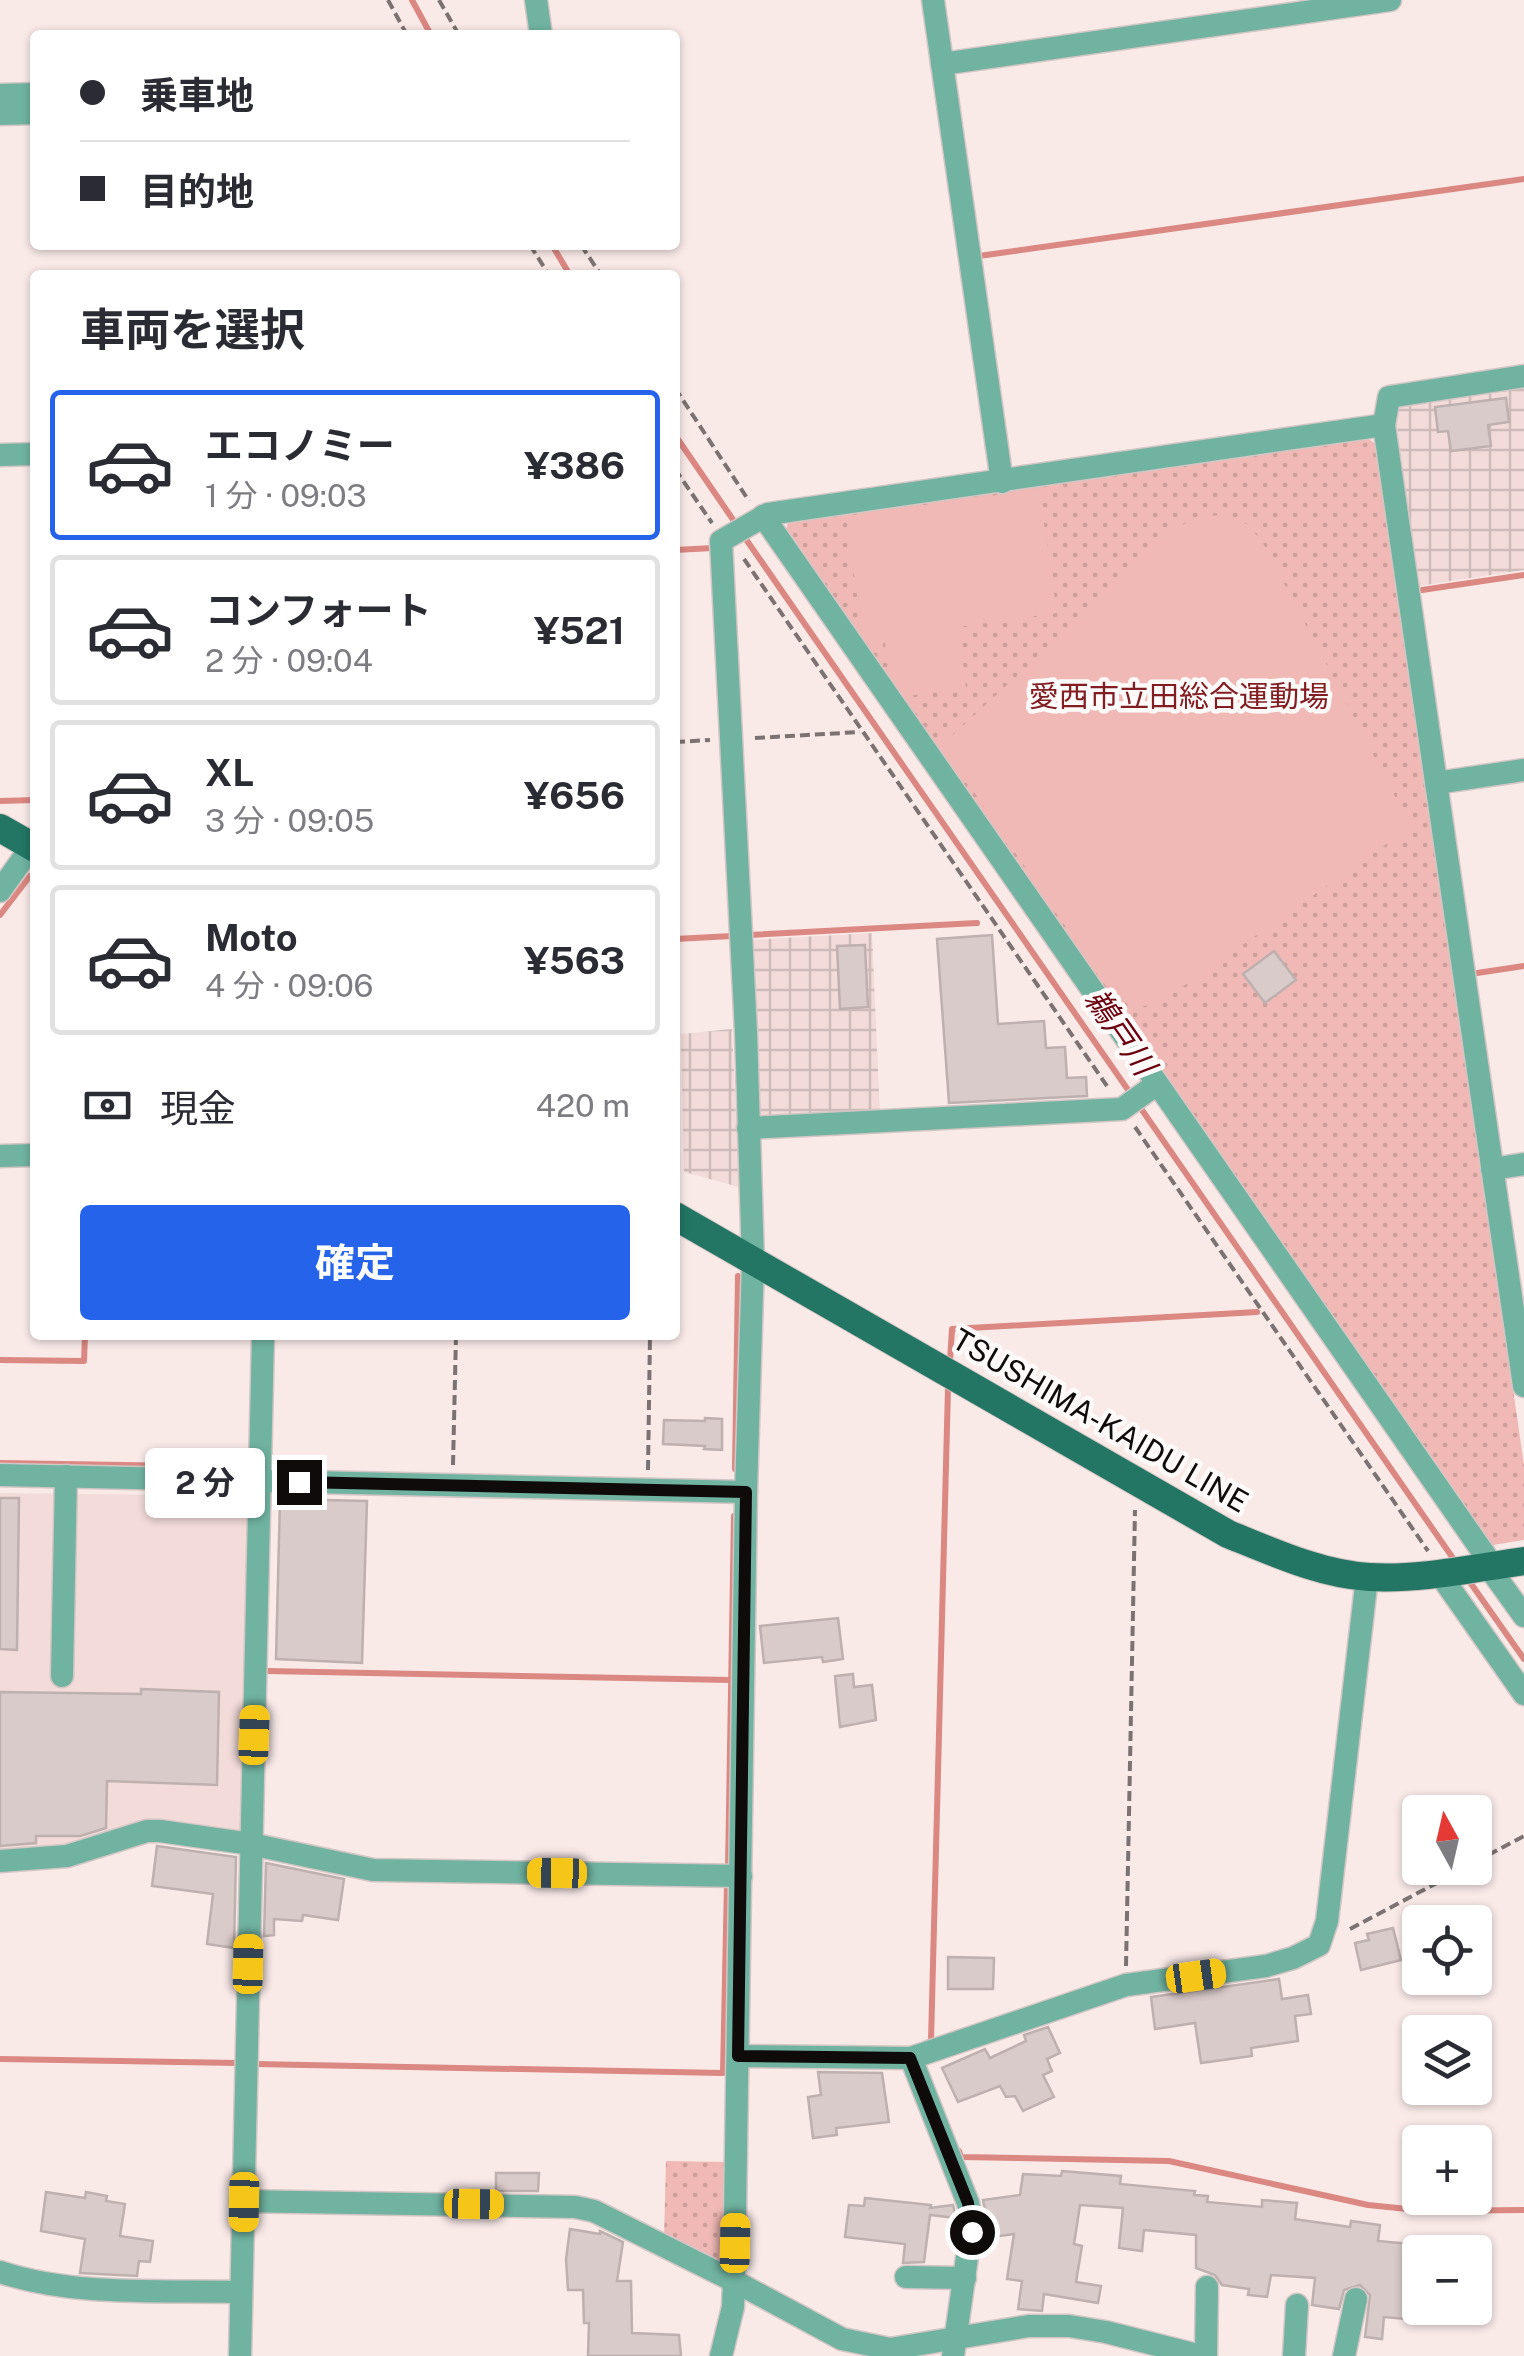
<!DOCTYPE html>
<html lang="ja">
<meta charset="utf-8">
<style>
body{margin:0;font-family:"Public Sans","Noto Sans JP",sans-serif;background:#f2f2f3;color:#2b2b33;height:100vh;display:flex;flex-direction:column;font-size:38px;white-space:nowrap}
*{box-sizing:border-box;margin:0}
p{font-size:32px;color:#7c7c81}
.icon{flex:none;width:55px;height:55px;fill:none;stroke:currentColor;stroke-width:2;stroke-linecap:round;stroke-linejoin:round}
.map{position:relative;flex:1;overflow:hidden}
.drawer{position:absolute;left:30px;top:270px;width:650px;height:1070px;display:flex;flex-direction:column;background:#fff;border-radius:10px;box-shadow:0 2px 8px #0004}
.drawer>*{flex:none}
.guide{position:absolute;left:30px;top:30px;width:650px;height:220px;border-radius:10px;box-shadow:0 2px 8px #0004;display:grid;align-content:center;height:220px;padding:0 50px;background:#fff}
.needle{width:65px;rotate:352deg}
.controls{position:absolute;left:1402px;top:1795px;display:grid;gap:20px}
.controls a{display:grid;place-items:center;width:90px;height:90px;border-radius:10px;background:#fff;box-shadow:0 2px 8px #0004;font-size:50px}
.end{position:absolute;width:45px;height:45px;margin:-22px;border:12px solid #100b0b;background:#fff;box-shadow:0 0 0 5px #fff}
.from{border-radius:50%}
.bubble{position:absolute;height:70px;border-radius:10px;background:#fff;box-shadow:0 2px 8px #0004;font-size:32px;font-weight:700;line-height:70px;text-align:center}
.car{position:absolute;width:30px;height:60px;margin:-30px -15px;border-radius:12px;box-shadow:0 0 8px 2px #0007;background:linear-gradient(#f5c518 24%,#345 0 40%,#f5c518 0 76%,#345 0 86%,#f5c518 0)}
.guide b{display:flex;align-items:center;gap:35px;height:95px;font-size:38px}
.guide b+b{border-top:2px solid #e1e1e2}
.guide i{width:25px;height:25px;background:#2b2b33}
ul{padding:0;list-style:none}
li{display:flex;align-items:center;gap:30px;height:150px;margin:0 20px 15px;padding:0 30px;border:5px solid #e1e1e2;border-radius:10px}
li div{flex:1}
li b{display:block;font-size:38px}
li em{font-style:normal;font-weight:700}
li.selected{border-color:#2563eb}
li>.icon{width:90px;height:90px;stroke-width:1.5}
h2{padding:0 50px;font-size:45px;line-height:120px}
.pay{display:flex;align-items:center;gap:25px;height:110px;padding:0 50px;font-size:38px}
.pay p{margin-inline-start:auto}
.primary-button{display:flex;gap:20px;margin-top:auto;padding:20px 50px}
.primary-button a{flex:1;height:115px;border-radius:10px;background:#2563eb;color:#fff;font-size:40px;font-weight:700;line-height:115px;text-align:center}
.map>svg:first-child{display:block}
.built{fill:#f2dbd9}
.industrial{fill:url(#industrial-grid)}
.grass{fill:url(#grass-dots)}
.pitch{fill:#f0b9b5}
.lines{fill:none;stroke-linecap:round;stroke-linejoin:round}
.stream{stroke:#db8782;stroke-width:6}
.building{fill:#d9cbc9;stroke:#beb0af;stroke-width:2.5}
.minor-casing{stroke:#d4c6c5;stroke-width:25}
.major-casing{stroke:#d4c6c5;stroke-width:30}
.path{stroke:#7b7271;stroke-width:4;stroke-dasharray:10 5;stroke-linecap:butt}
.minor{stroke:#70b3a1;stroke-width:22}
.major{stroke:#237664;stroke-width:28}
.route{stroke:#100b0b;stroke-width:12}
.labels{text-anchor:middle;stroke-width:9;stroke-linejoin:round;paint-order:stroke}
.park-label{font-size:30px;fill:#821e22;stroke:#fdfafa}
.street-label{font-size:30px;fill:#100b0b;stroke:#fdfafa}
.water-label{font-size:32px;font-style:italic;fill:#6b000f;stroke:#fdfafa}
</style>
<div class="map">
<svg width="1524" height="2356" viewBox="0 0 1524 2356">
<defs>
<pattern id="industrial-grid" width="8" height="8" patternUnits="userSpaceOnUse" patternTransform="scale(2.5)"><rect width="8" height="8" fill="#f2dbd9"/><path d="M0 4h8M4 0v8" fill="none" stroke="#cebbb9"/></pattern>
<pattern id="grass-dots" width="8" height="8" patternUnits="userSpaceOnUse" patternTransform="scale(2.5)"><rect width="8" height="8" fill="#f0b9b5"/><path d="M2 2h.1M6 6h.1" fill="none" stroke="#cd9e9a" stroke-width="1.8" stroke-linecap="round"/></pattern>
</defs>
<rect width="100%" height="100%" fill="#f9eae8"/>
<polygon class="built" points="0,1493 246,1496 255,1505 242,1837 151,1825 67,1851 0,1856"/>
<g class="industrial">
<polygon points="1524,379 1524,570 1419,586 1396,420 1398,404"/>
<polygon points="872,933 880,1116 757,1123 750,940"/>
<polygon points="732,1029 739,1187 684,1172 681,1034"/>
</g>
<g class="grass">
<polygon points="1367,438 1376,444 1524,1465 1524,1540 1487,1546 785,536 789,518"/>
<polygon points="666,2161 728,2162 724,2269 664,2238"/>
</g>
<g class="pitch">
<polygon points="1039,489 1057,613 959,627 966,688 907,696 889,672 884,637 863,640 846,516"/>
<polygon points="1218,515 1247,524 1263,543 1411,827 1158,1004 1136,1007 1114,998 942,745 1178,527 1195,519"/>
</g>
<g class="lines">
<g class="stream">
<polyline points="412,0 431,35"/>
<polyline points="552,245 570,275"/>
<polyline points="979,256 1524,179"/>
<polyline points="675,435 736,524"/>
<polyline points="743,535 1457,1564"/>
<polyline points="675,550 713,548"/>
<polyline points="1422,590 1524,575"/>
<polyline points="0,801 35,800"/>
<polyline points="0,915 30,876"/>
<polyline points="750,935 977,923"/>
<polyline points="675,939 732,936"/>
<polyline points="1477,973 1524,966"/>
<polyline points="0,1360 84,1361 85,1335"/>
<polyline points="950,1361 952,1329 1257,1312"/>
<polyline points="0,1463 250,1467 250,1461"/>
<polyline points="735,1469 738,1276"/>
<polyline points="1467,1578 1524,1659"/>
<polyline points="267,1671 731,1680"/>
<polyline points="728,1868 734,1516"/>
<polyline points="926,2043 931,2041 948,1388"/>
<polyline points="0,2059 238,2063"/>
<polyline points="255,2064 723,2073 727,1883"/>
<polyline points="959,2151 961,2157 1169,2161 1368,2205 1427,2211 1524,2210"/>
</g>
</g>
<g class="building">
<polygon points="1506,398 1509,422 1488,425 1491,446 1451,451 1448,431 1438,432 1435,407"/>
<polygon points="992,935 998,1024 1044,1021 1046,1048 1065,1047 1067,1078 1086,1077 1087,1096 949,1103 937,939"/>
<polygon points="865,945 868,1007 840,1009 837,946"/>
<polygon points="1274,951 1296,980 1265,1003 1243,974"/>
<polygon points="705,1418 722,1419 722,1450 704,1449 705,1446 663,1444 664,1420 705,1421"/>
<polygon points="0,1498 19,1498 17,1650 0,1649"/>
<polygon points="280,1499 367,1501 362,1663 276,1659"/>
<polygon points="838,1618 843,1659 823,1662 822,1657 764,1663 760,1626"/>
<polygon points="853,1674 854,1687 872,1685 876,1720 840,1727 835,1676"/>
<polygon points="141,1689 219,1692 217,1785 107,1781 106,1828 80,1836 36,1836 36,1843 0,1846 0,1692 141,1694"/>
<polygon points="157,1846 236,1857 234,1948 207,1944 213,1894 152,1886"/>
<polygon points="266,1863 344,1879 338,1920 303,1915 302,1921 274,1919 274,1935 264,1936"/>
<polygon points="1393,1928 1401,1960 1361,1970 1355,1943 1369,1940 1367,1934"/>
<polygon points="948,1957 994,1958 993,1989 948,1989"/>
<polygon points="1279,1979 1282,1999 1308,1995 1311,2014 1295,2016 1298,2041 1251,2048 1252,2056 1201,2063 1195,2023 1155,2029 1151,1997"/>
<polygon points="1048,2027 1060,2053 1047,2059 1052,2071 1043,2075 1054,2097 1023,2111 1015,2096 1006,2097 1000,2086 958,2102 942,2068 985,2049 990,2058 1026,2041 1024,2035"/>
<polygon points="818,2072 882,2073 889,2122 836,2128 837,2135 813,2138 808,2097 821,2095"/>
<polygon points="1062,2171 1121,2176 1120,2184 1195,2191 1194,2195 1208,2196 1207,2202 1262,2207 1262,2200 1297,2203 1295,2219 1301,2220 1350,2227 1351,2221 1380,2225 1378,2241 1420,2245 1416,2320 1384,2317 1382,2339 1365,2337 1370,2295 1360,2285 1344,2290 1339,2309 1312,2305 1315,2278 1271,2275 1267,2297 1248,2295 1249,2289 1222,2285 1215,2275 1196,2268 1196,2235 1144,2230 1142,2251 1119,2248 1123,2208 1080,2205 1074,2244 1082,2246 1076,2282 1101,2286 1098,2303 1044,2294 1042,2311 1018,2309 1022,2281 1007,2279 1014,2234 985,2238 987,2220 983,2200 1020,2195 1023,2174 1061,2176"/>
<polygon points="496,2173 539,2173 538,2191 496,2191"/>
<polygon points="46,2192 85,2198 86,2192 107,2196 106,2201 125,2204 120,2236 153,2241 150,2262 139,2261 137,2276 80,2273 85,2239 41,2231"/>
<polygon points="865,2198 931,2205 930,2208 953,2205 956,2218 930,2215 924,2262 903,2263 905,2244 845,2237 849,2205 864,2206"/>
<polygon points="570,2229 600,2234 600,2231 623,2242 617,2281 631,2281 632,2333 679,2335 681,2356 588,2356 589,2323 584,2323 583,2290 568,2290 566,2259"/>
</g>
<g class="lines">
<defs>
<g id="minor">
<polyline points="536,0 541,35"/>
<polyline points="933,0 1002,482"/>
<polyline points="942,64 1390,0"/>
<polyline points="0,95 35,94"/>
<polyline points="0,114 35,113"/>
<polyline points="1524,376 1389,397 1384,425 1524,1386"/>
<polyline points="0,455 35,454"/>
<polyline points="763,516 1492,1565"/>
<polyline points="1436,783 1524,770"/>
<polyline points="0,891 32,846"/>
<polyline points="748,1128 1122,1109 1157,1084"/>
<polyline points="0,1156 35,1155"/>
<polyline points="1492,1169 1524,1164"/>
<polyline points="0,1475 746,1492"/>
<polyline points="1488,1566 1524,1616"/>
<polyline points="1439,1573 1524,1694"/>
<polyline points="62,1676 66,1476"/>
<polyline points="0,1861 67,1856 147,1831 160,1831 251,1844 373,1870 741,1876"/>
<polyline points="738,2056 911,2058 1126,1985 1266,1966 1293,1958 1319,1945 1327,1921 1367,1577"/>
<polyline points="911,2058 968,2203 972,2222 953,2356"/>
<polyline points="244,2201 575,2207 594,2211 734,2281 842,2339 890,2349 1029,2326 1069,2326 1106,2332 1201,2356"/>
<path d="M0,2272C76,2297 162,2290 241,2292"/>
<polyline points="906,2277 965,2278"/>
<polyline points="240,2356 263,1335"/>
<polyline points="721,2356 733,2307 734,2281 746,1492 753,1261 746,1032 721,541 768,514 1384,425"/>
<polyline points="1206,2356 1207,2287"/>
<polyline points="1294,2356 1297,2305"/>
<polyline points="1344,2356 1356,2299"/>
</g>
<g id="major">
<polyline points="0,828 35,848"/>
<path d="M675,1216L1228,1534C1273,1552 1320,1574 1369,1577C1421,1580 1473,1568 1524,1561"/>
</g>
</defs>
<use href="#minor" class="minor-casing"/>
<use href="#major" class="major-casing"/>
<g class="path">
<polyline points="388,0 407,35"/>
<polyline points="439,0 459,35"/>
<polyline points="530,245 549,275"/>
<polyline points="581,245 601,275"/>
<polyline points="675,388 749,501"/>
<polyline points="675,469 712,523"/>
<polyline points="744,559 1107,1086"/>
<polyline points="755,738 860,732"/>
<polyline points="675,742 710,740"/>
<polyline points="1135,1127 1428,1551"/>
<polyline points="453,1465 456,1335"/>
<polyline points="648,1470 650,1335"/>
<polyline points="1475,1862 1524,1836"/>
<polyline points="1350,1929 1465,1868"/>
<polyline points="1126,1966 1135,1510"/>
</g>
<use href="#minor" class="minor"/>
<use href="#major" class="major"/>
</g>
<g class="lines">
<polyline class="route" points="299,1482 746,1492 738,2056 910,2058 968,2203 972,2232"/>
</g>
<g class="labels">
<g class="park-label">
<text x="1179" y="707">愛西市立田総合運動場</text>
</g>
<g class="street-label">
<text transform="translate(1100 1421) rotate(30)" y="10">TSUSHIMA-KAIDU LINE</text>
</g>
<g class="water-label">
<text transform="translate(1120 1032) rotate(55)" y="11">鵜戸川</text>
</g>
</g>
</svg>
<div class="controls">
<a><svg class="needle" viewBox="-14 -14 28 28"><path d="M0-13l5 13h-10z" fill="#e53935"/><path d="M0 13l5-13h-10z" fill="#7c7c81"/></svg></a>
<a><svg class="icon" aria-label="locate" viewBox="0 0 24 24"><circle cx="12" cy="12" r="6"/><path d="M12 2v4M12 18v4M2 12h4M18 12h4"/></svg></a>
<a><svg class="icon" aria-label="layers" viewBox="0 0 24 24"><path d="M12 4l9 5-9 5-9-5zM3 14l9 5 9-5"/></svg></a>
<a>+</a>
<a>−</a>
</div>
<i class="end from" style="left:972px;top:2232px"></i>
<i class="end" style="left:299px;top:1482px"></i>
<div class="bubble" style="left:145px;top:1448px;width:120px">2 分</div>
<i class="car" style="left:254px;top:1735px;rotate:2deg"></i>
<i class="car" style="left:557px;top:1873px;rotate:271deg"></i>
<i class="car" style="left:248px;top:1964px;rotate:1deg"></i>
<i class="car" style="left:1196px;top:1976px;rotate:82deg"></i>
<i class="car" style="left:244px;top:2202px;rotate:181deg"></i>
<i class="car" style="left:474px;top:2204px;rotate:91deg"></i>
<i class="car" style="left:735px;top:2243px;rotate:1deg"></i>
<div class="guide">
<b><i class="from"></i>乗車地</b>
<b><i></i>目的地</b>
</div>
<section class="drawer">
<h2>車両を選択</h2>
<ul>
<li class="selected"><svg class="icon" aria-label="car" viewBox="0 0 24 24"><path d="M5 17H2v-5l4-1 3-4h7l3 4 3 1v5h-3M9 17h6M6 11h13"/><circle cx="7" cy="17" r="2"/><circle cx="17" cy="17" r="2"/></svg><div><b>エコノミー</b><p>1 分 · 09:03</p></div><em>¥386</em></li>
<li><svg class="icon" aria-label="car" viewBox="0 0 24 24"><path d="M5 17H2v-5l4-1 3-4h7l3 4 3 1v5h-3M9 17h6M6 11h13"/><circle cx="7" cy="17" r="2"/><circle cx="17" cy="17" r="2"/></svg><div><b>コンフォート</b><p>2 分 · 09:04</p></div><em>¥521</em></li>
<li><svg class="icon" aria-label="car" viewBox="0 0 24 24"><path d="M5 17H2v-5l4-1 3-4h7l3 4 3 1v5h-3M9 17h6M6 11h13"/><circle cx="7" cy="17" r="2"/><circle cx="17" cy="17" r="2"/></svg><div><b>XL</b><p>3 分 · 09:05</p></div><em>¥656</em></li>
<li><svg class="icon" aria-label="car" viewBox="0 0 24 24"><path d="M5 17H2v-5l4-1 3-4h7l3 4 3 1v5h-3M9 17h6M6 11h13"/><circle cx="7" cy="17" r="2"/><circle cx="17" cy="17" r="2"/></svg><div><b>Moto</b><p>4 分 · 09:06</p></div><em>¥563</em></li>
</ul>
<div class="pay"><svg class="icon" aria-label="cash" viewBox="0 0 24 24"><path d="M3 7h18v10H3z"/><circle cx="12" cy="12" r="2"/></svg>現金<p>420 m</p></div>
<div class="primary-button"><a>確定</a></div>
</section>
</div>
